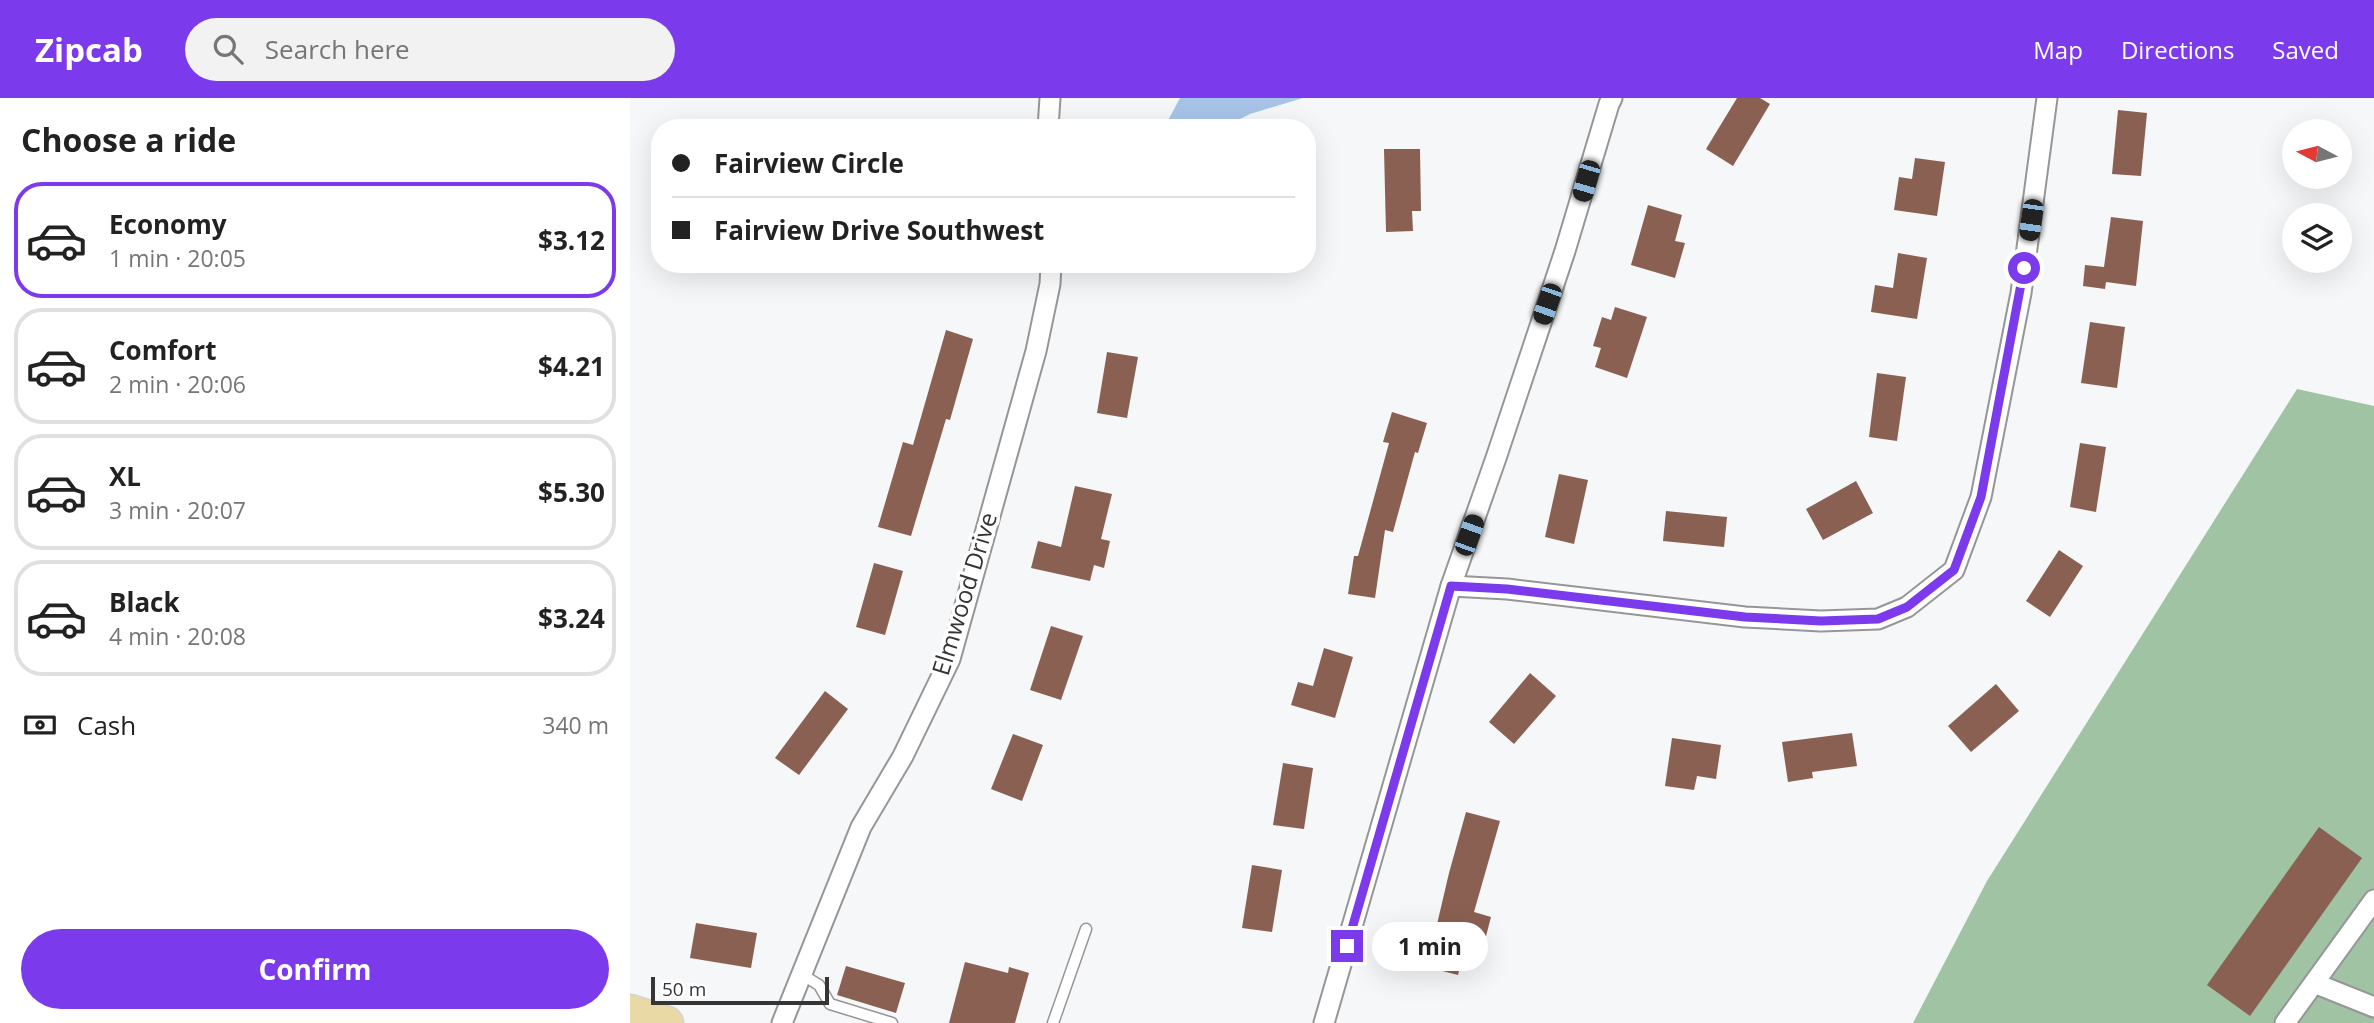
<!DOCTYPE html>
<meta charset="utf-8">
<style>
body{margin:0;font-family:"Open Sans",sans-serif;background:#f2f2f2;color:#222;height:100vh;display:flex;flex-direction:column;font-size:26px;white-space:nowrap}
*{box-sizing:border-box;margin:0}
p{font-size:23px;color:#767676}
.icon{flex:none;width:38px;height:38px;fill:none;stroke:currentColor;stroke-width:2;stroke-linecap:round;stroke-linejoin:round}
.map{position:relative;flex:1;overflow:hidden}
.panel{display:flex;flex-direction:column;background:#fff;width:630px}
.panel>*{flex:none}
.hud{position:absolute;left:21px;top:21px;width:665px;height:154px;border-radius:28px;box-shadow:0 7px 28px #0002;display:grid;align-content:center;height:154px;padding:0 21px;background:#fff}
.needle{width:46px;rotate:277deg}
.buttons{position:absolute;left:1652px;top:21px;display:grid;gap:14px}
.buttons a{display:grid;place-items:center;width:70px;height:70px;border-radius:50%;background:#fff;box-shadow:0 7px 28px #0002;font-size:35px}
.scale{position:absolute;left:21px;bottom:18px;width:178px;box-sizing:border-box;padding-left:7px;border:4px solid #353536;border-top:0;font-size:19px;line-height:24px;white-space:nowrap;color:#353536;-webkit-text-stroke:5px #fff;paint-order:stroke}
.end{position:absolute;width:32px;height:32px;margin:-16px;border:9px solid #7c3aed;background:#fff;box-shadow:0 0 0 4px #fff}
.from{border-radius:50%}
.bubble{position:absolute;height:49px;border-radius:24px;background:#fff;box-shadow:0 7px 28px #0002;font-size:23px;font-weight:700;line-height:49px;text-align:center}
.car{position:absolute;width:21px;height:42px;margin:-21px -10px;border-radius:9px;box-shadow:0 0 5px 2px #0007;background:linear-gradient(#222 24%,#8ab4d8 0 40%,#222 0 76%,#8ab4d8 0 86%,#222 0)}
.hud b{display:flex;align-items:center;gap:24px;height:66px;font-size:26px}
.hud b+b{border-top:2px solid #e0e0e0}
.hud i{width:18px;height:18px;background:#222}
ul{padding:0;list-style:none}
li{display:flex;align-items:center;gap:21px;height:116px;margin:0 14px 10px;padding:0 7px;border:4px solid #e0e0e0;border-radius:28px}
li div{flex:1}
li b{display:block;font-size:26px}
li em{font-style:normal;font-weight:700}
li.active{border-color:#7c3aed}
li>.icon{width:63px;height:63px;stroke-width:1.5}
h2{padding:0 21px;font-size:32px;line-height:84px}
.pay{display:flex;align-items:center;gap:18px;height:77px;padding:0 21px;font-size:26px}
.pay p{margin-inline-start:auto}
.button{display:flex;gap:14px;margin-top:auto;padding:14px 21px}
.button a{flex:1;height:80px;border-radius:42px;background:#7c3aed;color:#fff;font-size:28px;font-weight:700;line-height:80px;text-align:center}
header{display:flex;align-items:center;gap:42px;box-sizing:border-box;height:98px;padding:0 35px;background:#7c3aed;color:#fff}
header strong{font-size:33px}
nav{display:flex;gap:38px;margin-inline-start:auto;font-size:24px}
.search{width:490px;height:63px;background:#f2f2f2;display:flex;align-items:center;gap:18px;box-sizing:border-box;padding:0 24px;border-radius:38px;color:#767676;font-size:26px}
main{display:flex;flex:1;min-height:0}
.map>svg:first-child{display:block}
.forest{fill:#9fc3a3}
.water{fill:#a7c4e8}
.building{fill:#8a6052}
.lines{fill:none;stroke-linecap:round;stroke-linejoin:round}
.service-casing{stroke:#969698;stroke-width:13}
.minor-casing{stroke:#969698;stroke-width:23}
.primary-casing{stroke:#d3d3d3;stroke-width:35}
.service{stroke:#fff;stroke-width:10}
.minor{stroke:#fff;stroke-width:19}
.primary{stroke:#e9d9a5;stroke-width:32}
.route{stroke:#7c3aed;stroke-width:9}
.labels{text-anchor:middle;stroke-width:7;stroke-linejoin:round;paint-order:stroke}
.street-label{font-size:24px;fill:#353536;stroke:#fff}
</style>
<header>
<strong>Zipcab</strong>
<div class="search"><svg class="icon" aria-label="search" viewBox="0 0 24 24"><circle cx="10" cy="10" r="6"/><path d="M15 15l6 6"/></svg>Search here</div>
<nav><a>Map</a><a>Directions</a><a>Saved</a></nav>
</header>
<main>
<section class="panel">
<h2>Choose a ride</h2>
<ul>
<li class="active"><svg class="icon" aria-label="car" viewBox="0 0 24 24"><path d="M5 17H2v-5l4-1 3-4h7l3 4 3 1v5h-3M9 17h6M6 11h13"/><circle cx="7" cy="17" r="2"/><circle cx="17" cy="17" r="2"/></svg><div><b>Economy</b><p>1 min · 20:05</p></div><em>$3.12</em></li>
<li><svg class="icon" aria-label="car" viewBox="0 0 24 24"><path d="M5 17H2v-5l4-1 3-4h7l3 4 3 1v5h-3M9 17h6M6 11h13"/><circle cx="7" cy="17" r="2"/><circle cx="17" cy="17" r="2"/></svg><div><b>Comfort</b><p>2 min · 20:06</p></div><em>$4.21</em></li>
<li><svg class="icon" aria-label="car" viewBox="0 0 24 24"><path d="M5 17H2v-5l4-1 3-4h7l3 4 3 1v5h-3M9 17h6M6 11h13"/><circle cx="7" cy="17" r="2"/><circle cx="17" cy="17" r="2"/></svg><div><b>XL</b><p>3 min · 20:07</p></div><em>$5.30</em></li>
<li><svg class="icon" aria-label="car" viewBox="0 0 24 24"><path d="M5 17H2v-5l4-1 3-4h7l3 4 3 1v5h-3M9 17h6M6 11h13"/><circle cx="7" cy="17" r="2"/><circle cx="17" cy="17" r="2"/></svg><div><b>Black</b><p>4 min · 20:08</p></div><em>$3.24</em></li>
</ul>
<div class="pay"><svg class="icon" aria-label="cash" viewBox="0 0 24 24"><path d="M3 7h18v10H3z"/><circle cx="12" cy="12" r="2"/></svg>Cash<p>340 m</p></div>
<div class="button"><a>Confirm</a></div>
</section>
<div class="map">
<svg width="1744" height="925" viewBox="0 0 1744 925">
<rect width="100%" height="100%" fill="#f6f7f8"/>
<polygon class="forest" points="1667,291 1744,308 1744,925 1283,925 1357,783"/>
<polygon class="water" points="550,0 673,0 620,16 592,30 534,30"/>
<g class="building">
<polygon points="1107,0 1130,0 1140,6 1103,68 1076,51"/>
<polygon points="1488,12 1517,15 1511,78 1482,76"/>
<polygon points="754,51 790,51 791,113 782,113 783,133 756,134"/>
<polygon points="1285,60 1315,64 1307,118 1264,112 1269,79 1282,81"/>
<polygon points="1018,107 1052,117 1045,143 1055,145 1045,180 1001,167"/>
<polygon points="1481,119 1513,123 1506,188 1476,184 1475,191 1453,188 1455,167 1474,169"/>
<polygon points="1268,155 1297,160 1287,221 1241,214 1245,187 1263,190"/>
<polygon points="985,209 1017,219 997,280 965,269 971,250 963,248 972,219 981,222"/>
<polygon points="1460,224 1495,229 1487,290 1451,285"/>
<polygon points="316,232 343,241 320,322 316,321 281,438 248,429 273,344 283,347"/>
<polygon points="477,254 508,259 497,320 467,315"/>
<polygon points="1247,275 1276,279 1267,343 1239,339"/>
<polygon points="762,314 797,325 788,355 785,354 763,434 755,432 745,500 718,496 724,458 728,458 759,345 753,344"/>
<polygon points="1450,345 1476,349 1466,414 1440,409"/>
<polygon points="929,376 958,382 944,446 915,439"/>
<polygon points="1226,383 1243,415 1193,442 1176,411"/>
<polygon points="445,388 482,396 471,441 480,443 474,470 464,467 460,483 401,470 408,443 431,449"/>
<polygon points="1036,413 1097,419 1094,449 1033,443"/>
<polygon points="1429,452 1453,468 1420,519 1396,503"/>
<polygon points="244,465 273,473 255,537 226,529"/>
<polygon points="421,528 453,538 431,602 400,592"/>
<polygon points="694,550 723,559 705,620 661,607 668,584 683,588"/>
<polygon points="900,575 926,598 884,646 859,624"/>
<polygon points="1366,586 1389,613 1341,654 1318,628"/>
<polygon points="195,593 218,611 169,677 145,660"/>
<polygon points="1222,635 1227,668 1182,674 1183,680 1158,684 1152,644"/>
<polygon points="383,636 413,647 392,703 361,691"/>
<polygon points="1042,640 1091,647 1086,681 1067,678 1064,692 1035,688"/>
<polygon points="653,665 683,670 674,731 643,727"/>
<polygon points="836,714 870,723 844,814 861,819 855,842 837,838 828,877 797,869 819,775"/>
<polygon points="1689,729 1732,760 1620,918 1577,887"/>
<polygon points="622,767 652,772 642,834 612,830"/>
<polygon points="66,825 127,835 121,870 60,860"/>
<polygon points="335,864 378,875 379,869 399,875 385,925 319,925"/>
<polygon points="216,868 275,885 266,915 207,897"/>
</g>
<g class="lines">
<defs>
<g id="service">
<polyline points="171,876 189,887 200,906 262,925"/>
<polyline points="423,925 456,831"/>
</g>
<g id="minor">
<polyline points="418,30 420,0"/>
<polyline points="821,488 877,491 1115,519 1191,523 1248,521 1277,509 1324,472 1351,399 1391,195 1417,0"/>
<polyline points="1684,885 1744,909"/>
<polyline points="152,925 231,729 273,658 320,561 406,253 420,186 421,166"/>
<polyline points="694,925 821,488 866,360 935,153 979,6 982,0"/>
<polyline points="1655,925 1744,802"/>
</g>
<polyline id="primary" points="0,913 37,925"/>
</defs>
<use href="#service" class="service-casing"/>
<use href="#minor" class="minor-casing"/>
<use href="#primary" class="primary-casing"/>
<use href="#service" class="service"/>
<use href="#minor" class="minor"/>
<use href="#primary" class="primary"/>
</g>
<g class="lines">
<polyline class="route" points="717,848 821,488 877,491 1115,519 1191,523 1248,521 1277,509 1324,472 1351,399 1394,170"/>
</g>
<g class="labels">
<g class="street-label">
<text transform="translate(335 496) rotate(-73)" y="8">Elmwood Drive</text>
</g>
</g>
</svg>
<div class="buttons">
<a><svg class="needle" viewBox="-14 -14 28 28"><path d="M0-13l5 13h-10z" fill="#e53935"/><path d="M0 13l5-13h-10z" fill="#767676"/></svg></a>
<a><svg class="icon" aria-label="layers" viewBox="0 0 24 24"><path d="M12 4l9 5-9 5-9-5zM3 14l9 5 9-5"/></svg></a>
</div>
<div class="scale">50 m</div>
<i class="end from" style="left:1394px;top:170px"></i>
<i class="end" style="left:717px;top:848px"></i>
<div class="bubble" style="left:742px;top:824px;width:116px">1 min</div>
<i class="car" style="left:956px;top:83px;rotate:196deg"></i>
<i class="car" style="left:1401px;top:122px;rotate:188deg"></i>
<i class="car" style="left:917px;top:206px;rotate:199deg"></i>
<i class="car" style="left:839px;top:437px;rotate:20deg"></i>
<div class="hud">
<b><i class="from"></i>Fairview Circle</b>
<b><i></i>Fairview Drive Southwest</b>
</div>
</div>
</main>
